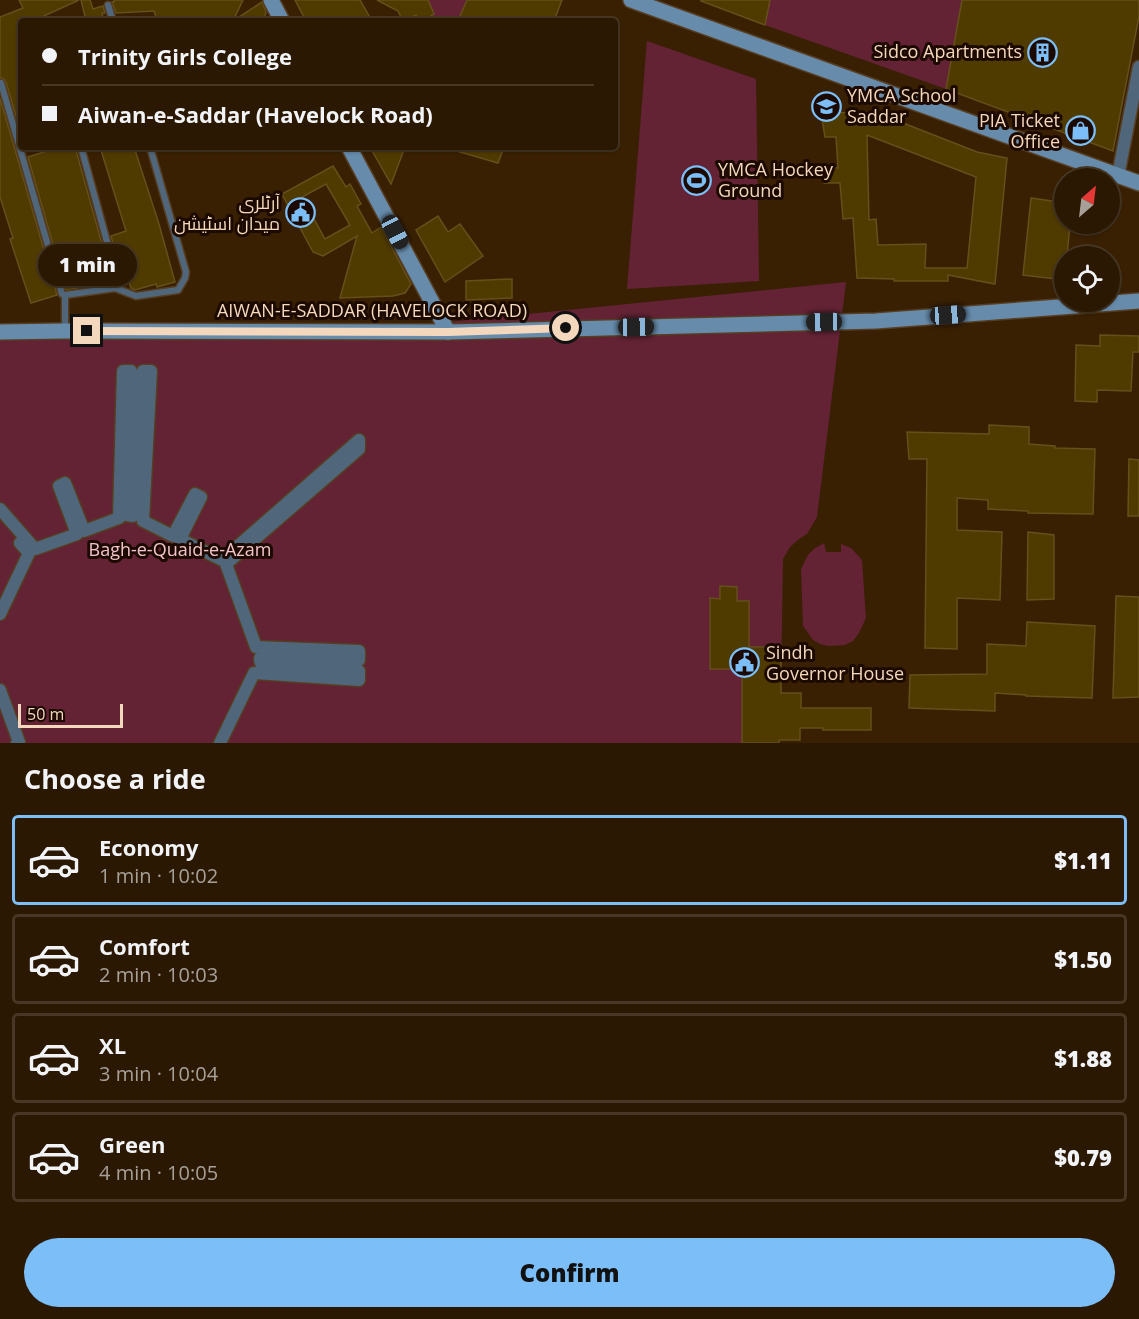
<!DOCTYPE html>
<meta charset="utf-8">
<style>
body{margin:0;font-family:"Open Sans",Cairo,sans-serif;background:#372511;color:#f1f3f6;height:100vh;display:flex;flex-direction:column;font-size:22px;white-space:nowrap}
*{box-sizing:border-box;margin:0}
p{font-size:20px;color:#a6a099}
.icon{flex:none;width:33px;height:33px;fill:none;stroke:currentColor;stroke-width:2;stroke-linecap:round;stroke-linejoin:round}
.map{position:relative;height:743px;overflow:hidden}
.drawer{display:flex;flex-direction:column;background:#2b1802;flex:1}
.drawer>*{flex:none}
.hud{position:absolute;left:18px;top:18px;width:600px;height:132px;border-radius:6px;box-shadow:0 2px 4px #0004,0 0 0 2px #473724;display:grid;align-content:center;height:132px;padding:0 24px;background:#2b1802}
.needle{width:39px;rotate:28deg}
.tools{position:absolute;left:1054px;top:168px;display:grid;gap:12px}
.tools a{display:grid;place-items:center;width:66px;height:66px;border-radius:50%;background:#2b1802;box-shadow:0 2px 4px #0004,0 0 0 2px #473724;font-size:30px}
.scale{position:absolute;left:18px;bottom:15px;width:105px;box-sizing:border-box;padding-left:6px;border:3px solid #f4d8bd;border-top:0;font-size:16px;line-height:21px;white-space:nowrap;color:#f4d8bd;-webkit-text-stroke:4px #1c0a00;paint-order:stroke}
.end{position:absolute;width:27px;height:27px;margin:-14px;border:8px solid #f4d8bd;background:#111;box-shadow:0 0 0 3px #111}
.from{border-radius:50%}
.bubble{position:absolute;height:42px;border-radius:21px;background:#2b1802;box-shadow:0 2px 4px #0004,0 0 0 2px #473724;font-size:20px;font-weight:800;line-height:42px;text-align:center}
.car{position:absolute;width:18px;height:36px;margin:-18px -9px;border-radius:8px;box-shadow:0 0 4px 2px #0007;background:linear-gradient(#222 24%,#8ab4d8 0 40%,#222 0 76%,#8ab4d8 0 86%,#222 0)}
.hud b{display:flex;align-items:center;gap:21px;height:57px;font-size:22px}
.hud b+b{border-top:2px solid #473724}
.hud i{width:15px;height:15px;background:#f1f3f6}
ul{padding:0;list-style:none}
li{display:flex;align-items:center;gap:18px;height:90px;margin:0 12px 9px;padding:0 12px;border:3px solid #473724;border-radius:6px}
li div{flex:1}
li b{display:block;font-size:22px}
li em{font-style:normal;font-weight:800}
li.current{border-color:#7bbef8}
li>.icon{width:54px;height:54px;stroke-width:1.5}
h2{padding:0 24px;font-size:27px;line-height:72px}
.cta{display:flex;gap:12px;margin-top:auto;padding:12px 24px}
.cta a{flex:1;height:69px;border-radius:36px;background:#7bbef8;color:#111;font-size:24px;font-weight:800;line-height:69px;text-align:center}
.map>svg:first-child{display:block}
.green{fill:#632335}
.building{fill:#4f3a00;stroke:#654f1a;stroke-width:1.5;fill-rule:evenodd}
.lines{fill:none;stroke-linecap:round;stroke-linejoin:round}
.lane-casing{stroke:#573d21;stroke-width:9}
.street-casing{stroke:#573d21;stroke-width:15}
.secondary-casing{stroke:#573d21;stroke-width:18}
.lane{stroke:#50677b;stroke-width:6}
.street{stroke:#50677b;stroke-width:12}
.secondary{stroke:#668bab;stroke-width:15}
.route{stroke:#f4d8bd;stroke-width:8}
.labels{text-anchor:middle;stroke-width:6;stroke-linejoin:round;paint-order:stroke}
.poi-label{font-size:18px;fill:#f4d8bd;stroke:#1c0a00;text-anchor:end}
.street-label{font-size:18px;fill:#f4d8bd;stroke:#1c0a00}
.park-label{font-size:18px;fill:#f1c2cb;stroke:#1c0a00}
</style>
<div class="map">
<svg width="1139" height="743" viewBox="0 0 1139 743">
<rect width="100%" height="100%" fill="#392003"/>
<g class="green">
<polygon points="428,0 467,0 458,21 423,21 434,14"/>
<polygon points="770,0 962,0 946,89 765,25"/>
<polygon points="647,41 756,79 759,281 627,289"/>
<polygon points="846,282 817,517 807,534 799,539 790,547 783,559 780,743 0,743 0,335 358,331"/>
<polygon points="824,543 826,552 841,552 841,544 851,548 862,560 866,618 859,633 853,641 845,645 828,646 820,644 813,640 803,626 801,569 808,555 814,549"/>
</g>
<g class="building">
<polygon points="19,0 79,0 33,21 21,21 21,133 6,82 4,79 0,78 0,17 23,8"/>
<polygon points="81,0 90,0 93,9 103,6 105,13 102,13 104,21 86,21"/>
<polygon points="114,0 243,0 233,21 157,21 154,11 116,13 112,2 114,2"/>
<polygon points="295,0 360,0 372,21 306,21"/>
<polygon points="377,0 428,0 434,14 423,21 419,21 416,15 403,21 398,11"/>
<polygon points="467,0 562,0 554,21 458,21"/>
<polygon points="701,0 770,0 765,25 701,1"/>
<polygon points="962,0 1139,0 1139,16 1113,151 946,89"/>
<polygon points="262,2 266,12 265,16 255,21 233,21"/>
<polygon points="0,98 57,295 31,303 10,239 13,238 0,197"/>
<path d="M875,112L977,152L1007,158L995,284L948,275V281H894V279L857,278L853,218L843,219L840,183H824L823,167L838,168L836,137H825L821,113ZM867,135L976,177L967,268H925L926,244L878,245L876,219L869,220Z"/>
<polygon points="60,147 75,147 112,280 96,285 66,290 28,157"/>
<polygon points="100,147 134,147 159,224 175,282 157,287 156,284 135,290 131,288 127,276 122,277 111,236 126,231"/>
<polygon points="370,147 405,147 391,184"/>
<polygon points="453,147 504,147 498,163 453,150"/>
<path d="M333,166L346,187L350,184L361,204L357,206L372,233L381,227L411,284L405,293L393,296L340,298L357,236L323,256L313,252L282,194ZM326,184L350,225L325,239L302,197Z"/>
<polygon points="1031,198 1065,203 1065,224 1070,224 1067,256 1065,256 1064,280 1023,275"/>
<polygon points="438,216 448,232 460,224 483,256 445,282 416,230"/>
<polygon points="512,279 512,298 466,300 466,281"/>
<polygon points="1100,335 1139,336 1139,352 1133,352 1131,391 1097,390 1097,402 1075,401 1076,345 1100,346"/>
<polygon points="989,425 1029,427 1029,444 1055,446 1055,448 1095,449 1093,514 1028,513 1028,511 988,509 988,500 957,498 957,530 1002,532 1000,600 957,598 957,649 925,648 927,459 909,459 907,432 989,434"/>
<polygon points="1129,459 1139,460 1139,516 1128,516"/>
<polygon points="1028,532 1054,535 1054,599 1027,600"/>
<polygon points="720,586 737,587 737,601 749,601 749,647 768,647 769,657 781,656 781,693 801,693 801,708 871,708 871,730 823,730 823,728 800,728 800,740 779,740 779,743 742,743 742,669 710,669 710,598 720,599"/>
<polygon points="1116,596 1139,597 1139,697 1113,698"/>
<polygon points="1027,622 1095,626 1092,698 1026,696 1026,695 995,693 995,711 909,708 910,675 987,674 987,644 1026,646"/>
</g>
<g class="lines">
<defs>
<g id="lane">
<polyline points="108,5 113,21"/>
<polyline points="1,83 62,294 65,295 115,288 136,296 178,290 185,278 186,272 150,147"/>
<polyline points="81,147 120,289"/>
<polyline points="65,330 65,295"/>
</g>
<g id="street">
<polyline points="1118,176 1139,67"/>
<path d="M0,509L35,549L77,534L59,486L65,483L84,531L119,518L123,371H131L126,512L127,515L133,516L137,510L143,371H151L143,521L173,536L195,494L201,497L180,539L222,560L359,440V449L226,564L256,647L359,651V660L265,654L261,656C259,660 260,663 264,666L359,671V680L254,673L220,743"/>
<polyline points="0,614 29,553 20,543"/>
<polyline points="0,690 19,742 17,743"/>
</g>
<g id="secondary">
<polyline points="271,0 282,21"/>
<polyline points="631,0 1139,183"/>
<polyline points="349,147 448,332"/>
<polyline points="0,332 65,331 448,332 876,321 1139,301"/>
</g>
</defs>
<use href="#lane" class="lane-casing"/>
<use href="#street" class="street-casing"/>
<use href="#secondary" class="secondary-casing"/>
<use href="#lane" class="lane"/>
<use href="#street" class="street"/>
<use href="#secondary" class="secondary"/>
</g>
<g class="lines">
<polyline class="route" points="87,331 448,332 566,328"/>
</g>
<defs>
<symbol id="building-ring" viewBox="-11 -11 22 22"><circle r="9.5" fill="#1c0a00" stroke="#7bbef8" stroke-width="1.5"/><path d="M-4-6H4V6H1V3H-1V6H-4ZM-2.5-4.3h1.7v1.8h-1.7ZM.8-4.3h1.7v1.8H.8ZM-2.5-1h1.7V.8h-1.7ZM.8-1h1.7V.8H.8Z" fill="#7bbef8"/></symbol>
<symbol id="school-ring" viewBox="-11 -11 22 22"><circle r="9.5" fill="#1c0a00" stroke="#7bbef8" stroke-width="1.5"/><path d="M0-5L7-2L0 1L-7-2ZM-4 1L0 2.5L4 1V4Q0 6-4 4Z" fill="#7bbef8"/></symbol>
<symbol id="shop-ring" viewBox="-11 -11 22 22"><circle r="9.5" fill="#1c0a00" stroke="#7bbef8" stroke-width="1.5"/><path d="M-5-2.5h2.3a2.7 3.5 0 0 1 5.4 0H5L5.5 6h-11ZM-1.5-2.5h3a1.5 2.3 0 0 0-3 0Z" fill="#7bbef8"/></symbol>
<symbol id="stadium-ring" viewBox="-11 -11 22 22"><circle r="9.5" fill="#1c0a00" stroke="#7bbef8" stroke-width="1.5"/><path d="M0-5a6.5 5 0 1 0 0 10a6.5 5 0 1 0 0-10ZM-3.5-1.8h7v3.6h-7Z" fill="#7bbef8"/></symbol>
<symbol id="civic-ring" viewBox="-11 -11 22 22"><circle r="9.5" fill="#1c0a00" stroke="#7bbef8" stroke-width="1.5"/><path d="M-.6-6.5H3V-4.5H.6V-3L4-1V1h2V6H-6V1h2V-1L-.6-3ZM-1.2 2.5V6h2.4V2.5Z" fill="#7bbef8"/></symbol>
</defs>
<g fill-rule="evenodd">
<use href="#building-ring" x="1026" y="36" width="33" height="33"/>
<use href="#school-ring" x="810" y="90" width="33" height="33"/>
<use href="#shop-ring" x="1064" y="114" width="33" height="33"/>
<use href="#stadium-ring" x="680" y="164" width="33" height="33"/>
<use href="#civic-ring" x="284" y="196" width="33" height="33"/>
<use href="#civic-ring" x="728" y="646" width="33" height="33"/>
</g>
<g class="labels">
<g class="poi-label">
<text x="1022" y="58">Sidco Apartments</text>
<text x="847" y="102" text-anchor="start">YMCA School<tspan x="847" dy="21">Saddar</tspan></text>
<text x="1060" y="127">PIA Ticket<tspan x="1060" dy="21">Office</tspan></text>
<text x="718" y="176" text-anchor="start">YMCA Hockey<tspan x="718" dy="21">Ground</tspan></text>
<text x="280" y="209">آرٹلری<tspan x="280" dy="21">میدان اسٹیشن</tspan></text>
<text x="766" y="659" text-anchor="start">Sindh<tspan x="766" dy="21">Governor House</tspan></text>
</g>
<g class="street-label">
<text x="372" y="317">AIWAN-E-SADDAR (HAVELOCK ROAD)</text>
</g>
<g class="park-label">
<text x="180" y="556">Bagh-e-Quaid-e-Azam</text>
</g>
</g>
</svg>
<div class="tools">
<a><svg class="needle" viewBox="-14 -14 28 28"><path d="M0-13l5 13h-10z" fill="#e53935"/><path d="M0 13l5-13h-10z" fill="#a6a099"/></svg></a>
<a><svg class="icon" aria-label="locate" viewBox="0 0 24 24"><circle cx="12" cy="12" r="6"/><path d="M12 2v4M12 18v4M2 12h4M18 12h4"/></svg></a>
</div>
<div class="scale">50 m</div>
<i class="end from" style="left:566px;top:328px"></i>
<i class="end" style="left:87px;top:331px"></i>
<div class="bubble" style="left:38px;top:244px;width:99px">1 min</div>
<i class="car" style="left:395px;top:232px;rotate:152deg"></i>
<i class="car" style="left:948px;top:315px;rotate:86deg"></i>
<i class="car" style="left:824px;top:322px;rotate:269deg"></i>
<i class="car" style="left:636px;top:327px;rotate:89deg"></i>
<div class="hud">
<b><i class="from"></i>Trinity Girls College</b>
<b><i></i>Aiwan-e-Saddar (Havelock Road)</b>
</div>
</div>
<section class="drawer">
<h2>Choose a ride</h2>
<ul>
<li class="current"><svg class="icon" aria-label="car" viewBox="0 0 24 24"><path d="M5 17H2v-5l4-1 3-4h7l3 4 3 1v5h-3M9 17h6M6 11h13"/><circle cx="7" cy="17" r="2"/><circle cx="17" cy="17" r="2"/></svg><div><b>Economy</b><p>1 min · 10:02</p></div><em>$1.11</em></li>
<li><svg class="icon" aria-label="car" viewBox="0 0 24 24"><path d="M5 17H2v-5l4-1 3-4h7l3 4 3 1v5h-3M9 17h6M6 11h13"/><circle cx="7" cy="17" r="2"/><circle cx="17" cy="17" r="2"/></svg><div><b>Comfort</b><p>2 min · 10:03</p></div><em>$1.50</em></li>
<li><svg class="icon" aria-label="car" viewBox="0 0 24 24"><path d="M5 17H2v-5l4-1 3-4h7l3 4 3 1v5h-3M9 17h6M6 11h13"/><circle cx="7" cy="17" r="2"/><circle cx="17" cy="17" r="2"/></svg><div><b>XL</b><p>3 min · 10:04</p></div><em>$1.88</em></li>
<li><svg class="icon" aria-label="car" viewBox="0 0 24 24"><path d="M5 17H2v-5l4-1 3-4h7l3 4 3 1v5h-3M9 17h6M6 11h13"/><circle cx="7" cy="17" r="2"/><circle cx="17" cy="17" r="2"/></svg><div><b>Green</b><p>4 min · 10:05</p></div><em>$0.79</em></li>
</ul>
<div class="cta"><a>Confirm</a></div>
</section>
